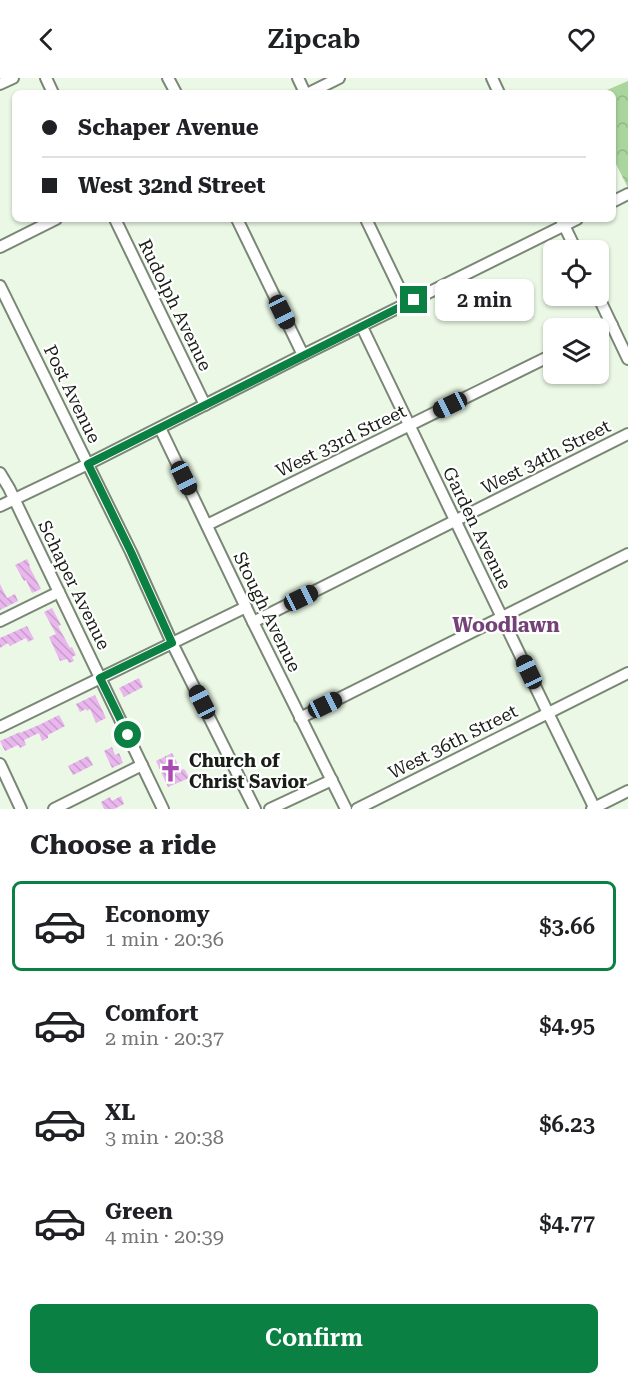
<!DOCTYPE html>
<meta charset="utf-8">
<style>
body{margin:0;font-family:"Roboto Serif",serif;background:#f6f6f6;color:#202124;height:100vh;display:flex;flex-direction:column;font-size:22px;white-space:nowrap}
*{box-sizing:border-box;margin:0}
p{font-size:20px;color:#757577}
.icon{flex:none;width:33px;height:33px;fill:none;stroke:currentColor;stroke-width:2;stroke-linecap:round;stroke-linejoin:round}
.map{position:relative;height:731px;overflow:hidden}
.details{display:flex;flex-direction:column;background:#fff;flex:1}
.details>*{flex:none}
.guide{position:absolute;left:12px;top:12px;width:604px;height:132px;border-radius:9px;box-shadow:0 2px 4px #0004;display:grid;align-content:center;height:132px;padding:0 30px;background:#fff}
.fabs{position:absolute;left:543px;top:162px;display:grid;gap:12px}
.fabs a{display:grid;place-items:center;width:66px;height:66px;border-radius:9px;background:#fff;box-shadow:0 2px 4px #0004;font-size:30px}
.end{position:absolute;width:27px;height:27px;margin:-14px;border:8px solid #0b8043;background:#fff;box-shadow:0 0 0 3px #fff}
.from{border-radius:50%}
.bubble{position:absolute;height:42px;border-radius:9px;background:#fff;box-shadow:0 2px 4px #0004;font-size:20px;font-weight:600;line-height:42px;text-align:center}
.car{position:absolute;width:18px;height:36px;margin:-18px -9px;border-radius:8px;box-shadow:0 0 4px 2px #0007;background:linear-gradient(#222 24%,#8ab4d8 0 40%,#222 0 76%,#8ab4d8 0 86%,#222 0)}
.guide b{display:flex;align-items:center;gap:21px;height:57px;font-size:22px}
.guide b+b{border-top:2px solid #e0e0e0}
.guide i{width:15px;height:15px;background:#202124}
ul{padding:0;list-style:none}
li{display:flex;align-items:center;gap:18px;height:90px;margin:0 12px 9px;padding:0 18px;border:3px solid transparent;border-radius:9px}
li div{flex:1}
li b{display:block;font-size:22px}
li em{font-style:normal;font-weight:600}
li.selected{border-color:#0b8043}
li>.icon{width:54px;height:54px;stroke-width:1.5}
h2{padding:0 30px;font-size:27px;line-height:72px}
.cta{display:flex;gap:12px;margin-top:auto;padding:12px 30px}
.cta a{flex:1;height:69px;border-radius:9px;background:#0b8043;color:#fff;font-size:24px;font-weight:600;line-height:69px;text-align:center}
header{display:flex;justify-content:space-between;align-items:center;height:78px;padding:0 30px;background:#fff;font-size:27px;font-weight:600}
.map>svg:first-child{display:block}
.forest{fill:url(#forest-crowns)}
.building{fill:url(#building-back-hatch)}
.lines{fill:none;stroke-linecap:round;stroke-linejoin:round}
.minor-casing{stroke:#7a8776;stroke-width:14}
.minor{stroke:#fff;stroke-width:10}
.route{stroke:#0b8043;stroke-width:8}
.labels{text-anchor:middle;stroke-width:4.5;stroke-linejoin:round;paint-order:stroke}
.street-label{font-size:18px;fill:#181d16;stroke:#fff}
.poi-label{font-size:18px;font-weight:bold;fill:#181d16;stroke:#fff;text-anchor:start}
.neighbourhood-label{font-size:20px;font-weight:bold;fill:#734377;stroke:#fff}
</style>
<header><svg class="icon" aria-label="back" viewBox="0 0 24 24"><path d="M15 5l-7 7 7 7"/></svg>Zipcab<svg class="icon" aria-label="heart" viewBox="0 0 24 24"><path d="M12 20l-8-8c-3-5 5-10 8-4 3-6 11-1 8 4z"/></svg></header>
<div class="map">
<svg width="628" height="731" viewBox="0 0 628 731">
<defs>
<pattern id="forest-crowns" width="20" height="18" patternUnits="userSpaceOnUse" patternTransform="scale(1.5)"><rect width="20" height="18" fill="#aad59c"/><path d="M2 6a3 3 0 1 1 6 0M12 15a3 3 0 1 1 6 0" fill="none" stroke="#92b686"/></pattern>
<pattern id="building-back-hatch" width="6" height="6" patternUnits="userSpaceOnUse" patternTransform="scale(1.5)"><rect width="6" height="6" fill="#e9b6ed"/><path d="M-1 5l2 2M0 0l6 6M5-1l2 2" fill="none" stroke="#c79cca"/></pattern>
</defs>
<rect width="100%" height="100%" fill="#eaf8e5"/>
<polygon class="forest" points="628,3 628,110 614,82 614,15 600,15"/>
<g class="building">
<polygon points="27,481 30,487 29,488 41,511 32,515 26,502 24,503 15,487"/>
<polygon points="0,506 7,520 15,516 18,523 0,532"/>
<polygon points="52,530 61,547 58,548 70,570 72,569 76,577 72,579 74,583 69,585 67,581 60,583 49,559 56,556 44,534"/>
<polygon points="27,548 34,561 28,564 26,560 10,568 8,565 0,570 0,560"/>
<polygon points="139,600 143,609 124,619 119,610"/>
<polygon points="95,617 106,640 96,645 90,631 87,633 86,631 80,634 76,626"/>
<polygon points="59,637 65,648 48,657 48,660 42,663 39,655 24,662 26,667 20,670 18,667 5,673 0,663 20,654 20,655 39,647"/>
<polygon points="112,669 115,677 119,675 123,685 112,690 104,673"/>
<polygon points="172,675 181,692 183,691 185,692 189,700 168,709 156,683"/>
<polygon points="88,678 93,687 73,697 68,688"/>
<polygon points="121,718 124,726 114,731 104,731 101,724 110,719 112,723"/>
</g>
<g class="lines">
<defs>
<g id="minor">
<polyline points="46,0 53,15"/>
<polyline points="168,0 176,15"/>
<polyline points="298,0 305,15"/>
<polyline points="492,0 499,15"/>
<polyline points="0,6 13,0"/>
<polyline points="309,15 339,0"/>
<polyline points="614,123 628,116"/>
<polyline points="115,141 205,327"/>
<polyline points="237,141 303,277"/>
<polyline points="366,141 407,226"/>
<polyline points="561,141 576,172"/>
<polyline points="0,169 56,141"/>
<polyline points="0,208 131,474 172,565 255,731"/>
<polyline points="598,218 628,281"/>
<polyline points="362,249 548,635 595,731"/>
<polyline points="598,253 612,247"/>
<polyline points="160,350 253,544 346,731"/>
<polyline points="0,395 9,410 163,731"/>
<polyline points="0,428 88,386 303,277 577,141"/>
<polyline points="207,447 554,276"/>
<polyline points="0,543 59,514"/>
<polyline points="253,544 628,356"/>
<polyline points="300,640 628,476"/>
<polyline points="0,649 246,529"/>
<polyline points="0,686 21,731"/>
<polyline points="54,731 142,687"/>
<polyline points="270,731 332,702"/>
<polyline points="357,731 628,595"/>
<polyline points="592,731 628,713"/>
</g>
</defs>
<use href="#minor" class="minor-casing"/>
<use href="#minor" class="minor"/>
</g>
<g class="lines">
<polyline class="route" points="128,657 100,600 172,565 131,474 88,386 414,222"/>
</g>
<defs>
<symbol id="church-bare" viewBox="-9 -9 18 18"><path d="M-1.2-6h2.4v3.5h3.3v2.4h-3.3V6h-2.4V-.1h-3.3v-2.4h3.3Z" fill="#aa4bb3" stroke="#fff" stroke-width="2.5" paint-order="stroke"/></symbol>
</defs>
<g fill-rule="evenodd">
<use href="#church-bare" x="154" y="676" width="33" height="33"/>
</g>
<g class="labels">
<g class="street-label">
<text transform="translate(175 227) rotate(64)" y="6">Rudolph Avenue</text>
<text transform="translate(72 316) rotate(64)" y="6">Post Avenue</text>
<text transform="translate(341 363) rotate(-26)" y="6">West 33rd Street</text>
<text transform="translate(546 379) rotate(-27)" y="6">West 34th Street</text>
<text transform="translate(477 450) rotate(64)" y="6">Garden Avenue</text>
<text transform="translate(74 507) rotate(64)" y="6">Schaper Avenue</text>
<text transform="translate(267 534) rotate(64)" y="6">Stough Avenue</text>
<text transform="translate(453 664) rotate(-27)" y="6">West 36th Street</text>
</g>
<g class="poi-label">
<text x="189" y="689">Church of<tspan x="189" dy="21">Christ Savior</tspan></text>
</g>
<g class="neighbourhood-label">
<text x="506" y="554">Woodlawn</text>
</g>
</g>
</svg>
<div class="fabs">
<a><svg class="icon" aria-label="locate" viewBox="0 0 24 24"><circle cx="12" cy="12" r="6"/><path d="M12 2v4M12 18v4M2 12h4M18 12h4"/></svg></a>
<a><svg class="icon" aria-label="layers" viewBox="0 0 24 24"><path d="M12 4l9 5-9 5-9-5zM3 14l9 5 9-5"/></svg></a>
</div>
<i class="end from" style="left:128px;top:657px"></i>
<i class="end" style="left:414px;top:222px"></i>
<div class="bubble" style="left:435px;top:201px;width:99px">2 min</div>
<i class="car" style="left:282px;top:234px;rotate:154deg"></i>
<i class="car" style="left:450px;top:327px;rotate:244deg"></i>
<i class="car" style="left:184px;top:400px;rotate:154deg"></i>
<i class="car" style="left:301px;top:520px;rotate:64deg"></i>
<i class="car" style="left:529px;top:594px;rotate:335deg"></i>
<i class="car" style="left:202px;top:624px;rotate:333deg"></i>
<i class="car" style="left:325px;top:627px;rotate:64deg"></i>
<div class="guide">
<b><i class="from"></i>Schaper Avenue</b>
<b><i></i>West 32nd Street</b>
</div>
</div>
<section class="details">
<h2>Choose a ride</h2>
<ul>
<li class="selected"><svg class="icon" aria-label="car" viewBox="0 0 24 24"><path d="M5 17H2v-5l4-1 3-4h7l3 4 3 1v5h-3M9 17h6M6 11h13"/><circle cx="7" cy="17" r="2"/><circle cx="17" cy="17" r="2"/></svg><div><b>Economy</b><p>1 min · 20:36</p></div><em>$3.66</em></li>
<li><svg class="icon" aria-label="car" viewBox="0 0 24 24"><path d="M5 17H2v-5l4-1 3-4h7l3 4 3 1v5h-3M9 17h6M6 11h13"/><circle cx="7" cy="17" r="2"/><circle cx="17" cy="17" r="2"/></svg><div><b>Comfort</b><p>2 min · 20:37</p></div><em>$4.95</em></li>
<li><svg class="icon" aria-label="car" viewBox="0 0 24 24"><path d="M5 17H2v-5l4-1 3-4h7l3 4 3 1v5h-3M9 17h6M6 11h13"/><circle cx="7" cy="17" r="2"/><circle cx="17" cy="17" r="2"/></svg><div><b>XL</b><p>3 min · 20:38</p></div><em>$6.23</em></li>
<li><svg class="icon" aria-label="car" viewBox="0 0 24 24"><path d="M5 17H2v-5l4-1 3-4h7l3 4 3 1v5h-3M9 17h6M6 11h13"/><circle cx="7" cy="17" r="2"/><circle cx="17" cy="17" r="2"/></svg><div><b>Green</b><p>4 min · 20:39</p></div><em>$4.77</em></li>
</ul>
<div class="cta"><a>Confirm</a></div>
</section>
